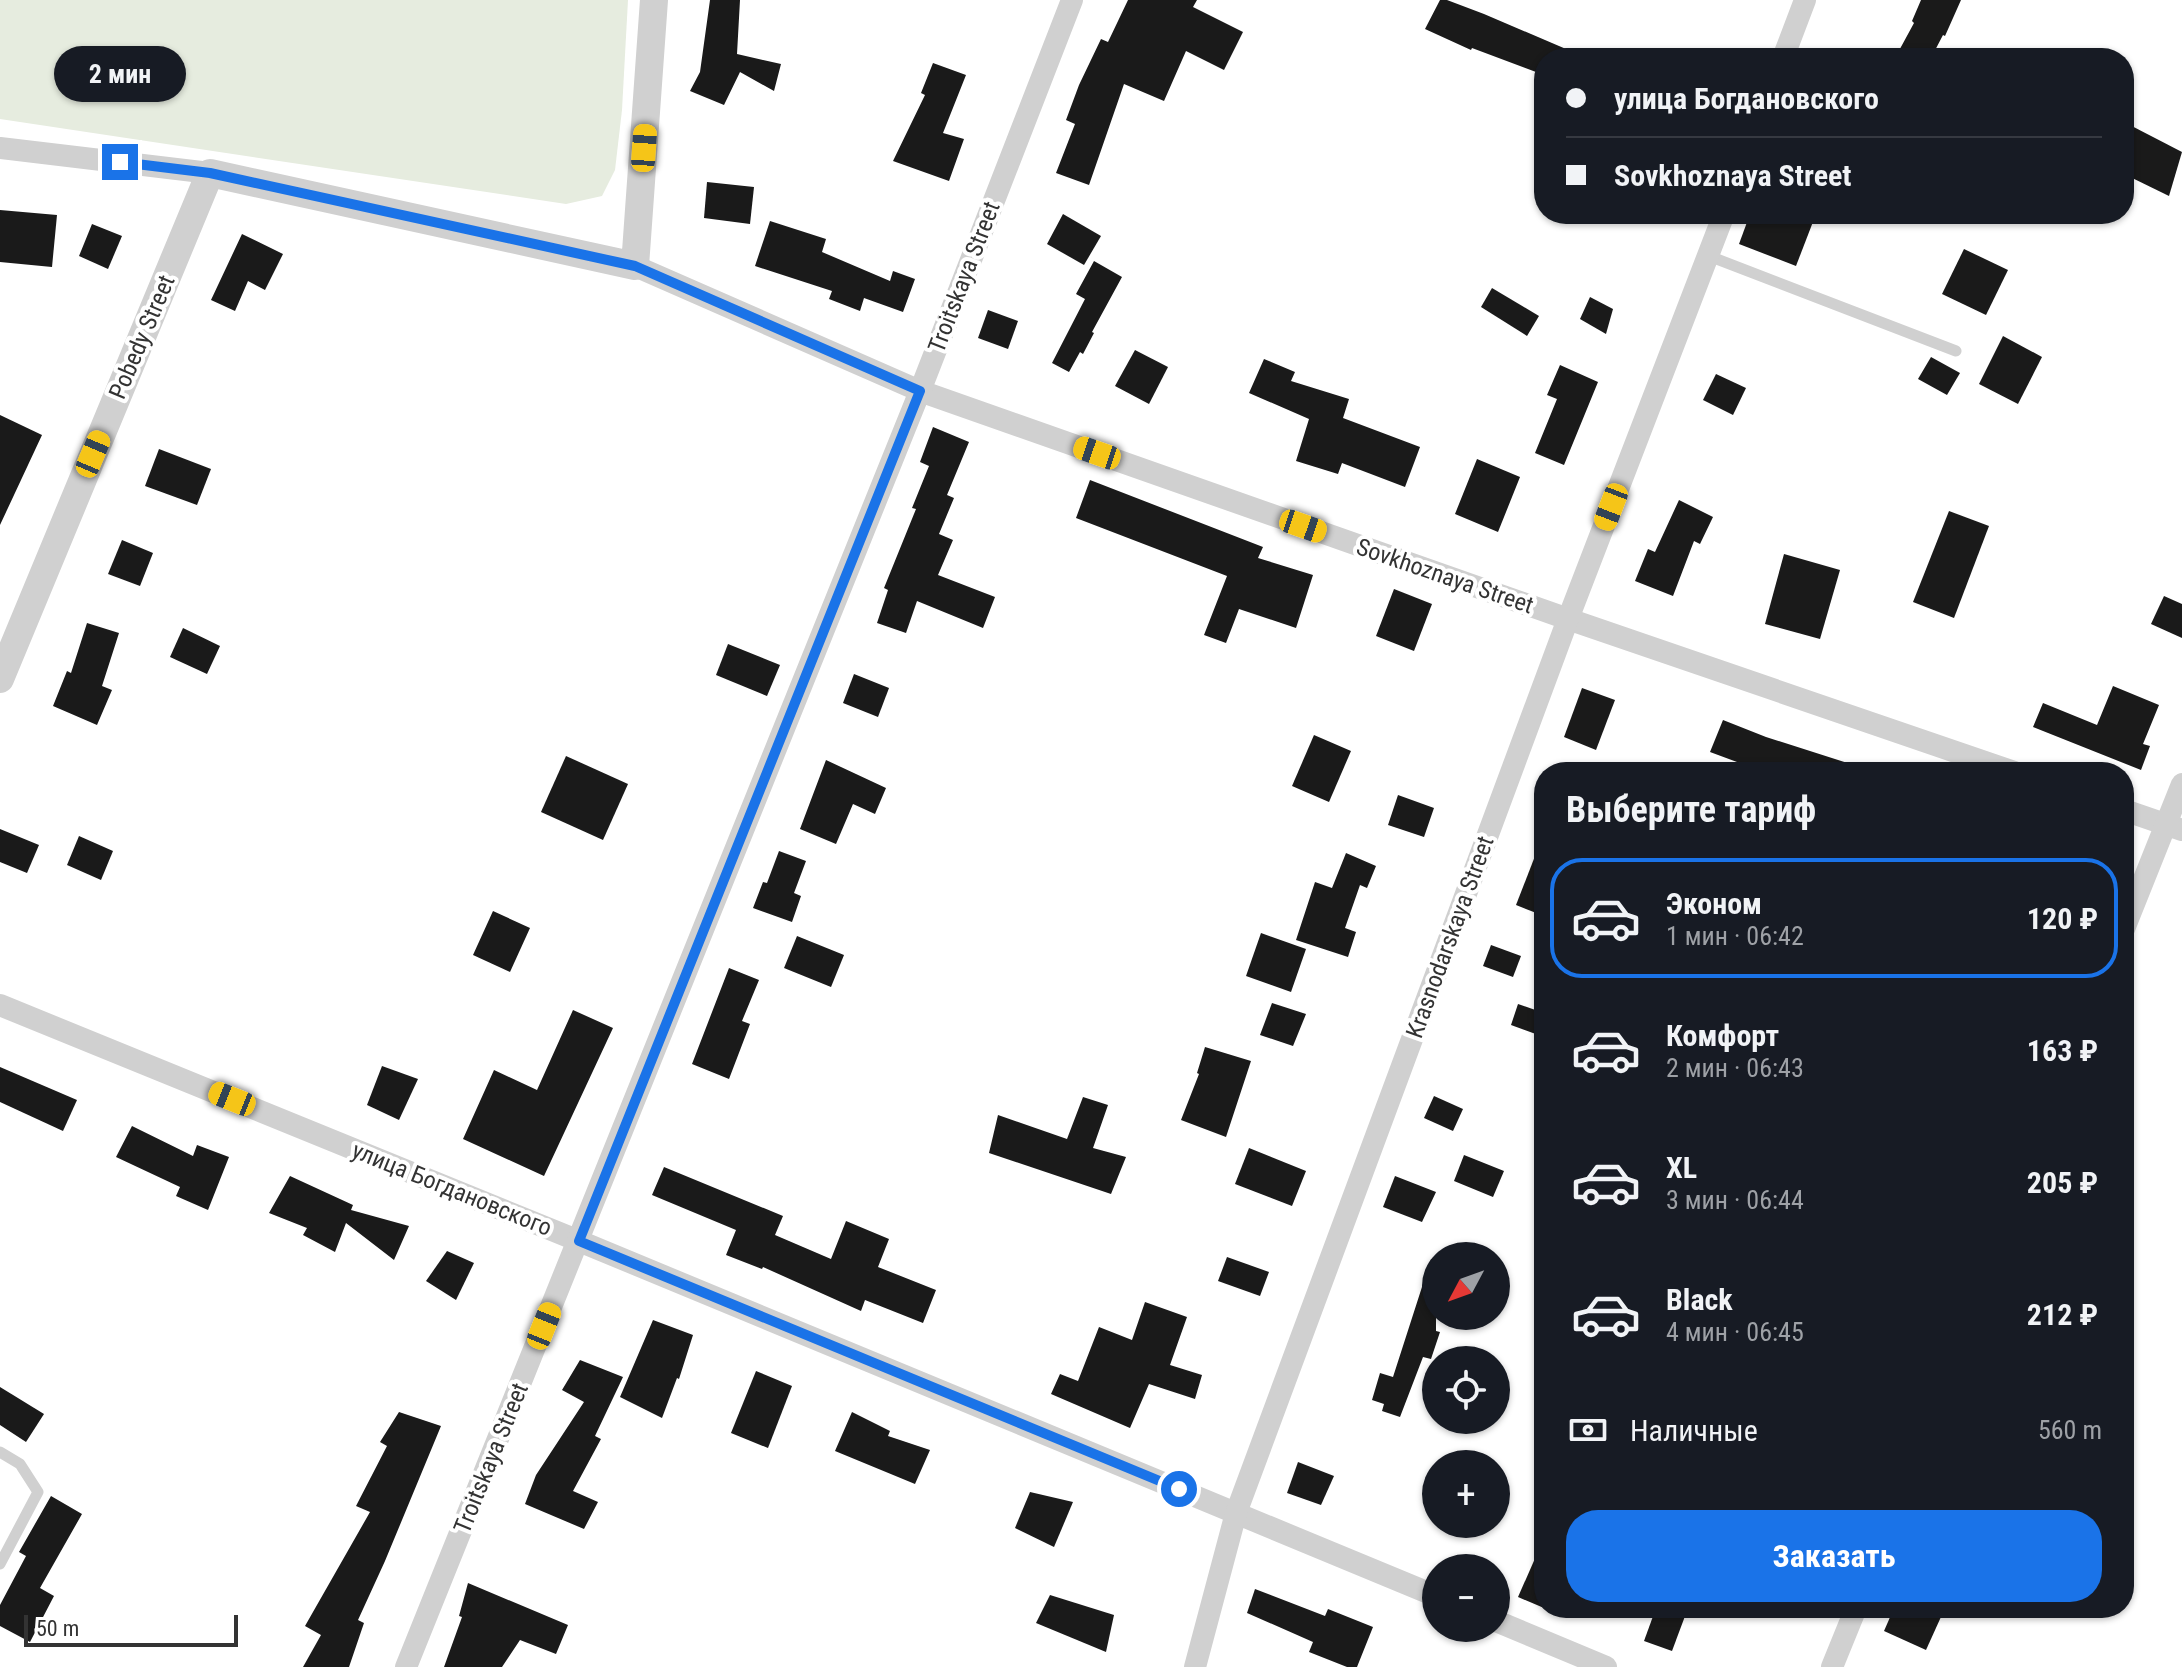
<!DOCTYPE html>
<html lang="ru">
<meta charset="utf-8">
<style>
body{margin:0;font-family:"Roboto Condensed",sans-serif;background:#20242c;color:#f1f3f6;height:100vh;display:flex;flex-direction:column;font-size:30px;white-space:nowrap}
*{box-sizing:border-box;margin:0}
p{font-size:26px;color:#9ea1a6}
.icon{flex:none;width:44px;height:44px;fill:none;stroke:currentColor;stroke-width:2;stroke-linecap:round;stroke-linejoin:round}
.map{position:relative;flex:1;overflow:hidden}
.side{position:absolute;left:1534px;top:762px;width:600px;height:856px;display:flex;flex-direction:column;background:#171b24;border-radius:32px;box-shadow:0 2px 6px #0004}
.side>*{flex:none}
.hud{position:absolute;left:1534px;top:48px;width:600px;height:176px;border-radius:32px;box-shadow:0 2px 6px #0004;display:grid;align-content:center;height:176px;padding:0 32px;background:#171b24}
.needle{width:52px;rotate:229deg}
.tools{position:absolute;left:1422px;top:1242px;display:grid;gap:16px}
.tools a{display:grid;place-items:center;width:88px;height:88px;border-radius:50%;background:#171b24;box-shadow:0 2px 6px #0004;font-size:40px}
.scale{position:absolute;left:24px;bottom:20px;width:214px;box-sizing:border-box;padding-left:8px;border:4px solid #333;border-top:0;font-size:22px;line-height:28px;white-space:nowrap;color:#333;-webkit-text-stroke:6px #fff;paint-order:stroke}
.end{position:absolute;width:36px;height:36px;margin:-18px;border:10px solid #1a73e8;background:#fff;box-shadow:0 0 0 4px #fff}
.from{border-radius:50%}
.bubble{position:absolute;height:56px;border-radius:28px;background:#171b24;box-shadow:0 2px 6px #0004;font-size:26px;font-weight:700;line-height:56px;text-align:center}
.car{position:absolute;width:24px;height:48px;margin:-24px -12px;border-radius:10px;box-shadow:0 0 6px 2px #0007;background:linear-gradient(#f5c518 24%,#345 0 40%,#f5c518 0 76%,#345 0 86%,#f5c518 0)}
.hud b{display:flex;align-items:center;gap:28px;height:76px;font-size:30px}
.hud b+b{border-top:2px solid #363941}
.hud i{width:20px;height:20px;background:#f1f3f6}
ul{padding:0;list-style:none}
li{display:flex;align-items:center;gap:24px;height:120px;margin:0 16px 12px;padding:0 16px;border:4px solid transparent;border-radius:32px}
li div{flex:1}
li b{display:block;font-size:30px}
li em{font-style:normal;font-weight:700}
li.current{border-color:#1a73e8}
li>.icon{width:72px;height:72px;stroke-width:1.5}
h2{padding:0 32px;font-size:36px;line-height:96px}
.pay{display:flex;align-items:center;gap:20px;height:88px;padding:0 32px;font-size:30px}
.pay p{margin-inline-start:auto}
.action{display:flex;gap:16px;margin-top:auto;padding:16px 32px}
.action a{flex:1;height:92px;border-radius:32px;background:#1a73e8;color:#fff;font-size:32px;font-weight:700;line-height:92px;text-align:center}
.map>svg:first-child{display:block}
.green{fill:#e6ecdf}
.building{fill:#1a1a1a}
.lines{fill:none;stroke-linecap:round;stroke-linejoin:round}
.service{stroke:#d0d0d0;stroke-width:11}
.minor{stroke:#d0d0d0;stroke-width:22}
.tertiary{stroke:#d0d0d0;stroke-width:28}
.route{stroke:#1a73e8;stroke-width:10}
.labels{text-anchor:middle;stroke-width:8;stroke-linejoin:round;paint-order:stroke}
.street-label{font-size:24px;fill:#333;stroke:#fff}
</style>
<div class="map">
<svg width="2182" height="1667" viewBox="0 0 2182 1667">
<rect width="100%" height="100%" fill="#fff"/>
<polygon class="green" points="0,0 628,0 622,110 615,170 602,196 566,204 0,119"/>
<g class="building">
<polygon points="710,0 740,0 737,54 781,64 774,91 740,72 724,105 690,91 700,72"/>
<polygon points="1128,0 1197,0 1193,7 1243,32 1224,70 1186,51 1164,101 1124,84 1089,185 1056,173 1075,124 1066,120 1079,85 1101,39 1108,42"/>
<polygon points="1440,0 1447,0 1484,14 1587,58 1544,58 1544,75 1472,48 1471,50 1425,29"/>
<polygon points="1921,0 1961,0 1945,36 1943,35 1931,58 1895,58 1914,23 1912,21"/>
<polygon points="933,63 966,75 943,133 964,139 949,181 893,161 925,95 921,93"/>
<polygon points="2124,122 2182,152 2169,196 2124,174"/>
<polygon points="707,182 754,187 750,224 704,218"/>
<polygon points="0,210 57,215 52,267 0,262"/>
<polygon points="1063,214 1101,236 1084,265 1047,244"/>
<polygon points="1750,214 1816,214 1796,266 1739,244"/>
<polygon points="770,221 826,239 822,252 890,281 893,271 915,279 903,312 864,298 860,311 829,299 832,291 755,266"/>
<polygon points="92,224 122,236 108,269 79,256"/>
<polygon points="242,234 283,254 265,290 248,281 235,311 211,300"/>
<polygon points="1964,249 2008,270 1986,315 1942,294"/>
<polygon points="1094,261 1122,277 1092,332 1094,333 1083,354 1080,352 1069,372 1052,363 1085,299 1076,294"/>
<polygon points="1492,288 1539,316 1527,336 1481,307"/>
<polygon points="1590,297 1613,309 1606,334 1580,319"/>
<polygon points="988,310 1018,321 1008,349 978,338"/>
<polygon points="2003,336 2042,357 2018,404 1979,384"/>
<polygon points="1135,350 1168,367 1149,404 1115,386"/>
<polygon points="1931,357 1960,373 1947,395 1918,379"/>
<polygon points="1264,359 1295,372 1291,381 1349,399 1343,418 1420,447 1405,487 1342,463 1338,474 1296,461 1309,419 1249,393"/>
<polygon points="1560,365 1598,382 1564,465 1535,453 1557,399 1547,395"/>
<polygon points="1716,374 1746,388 1733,415 1703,400"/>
<polygon points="0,415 42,435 0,525"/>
<polygon points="933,427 969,442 947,495 954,498 939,534 953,540 938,575 995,597 983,628 917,601 906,633 877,623 888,590 884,588 916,509 912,508 929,466 920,462"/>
<polygon points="159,449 211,469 197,505 145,486"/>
<polygon points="1477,459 1520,477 1498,532 1455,514"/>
<polygon points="1090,480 1263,547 1258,558 1313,575 1296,628 1239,609 1226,643 1204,635 1227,576 1076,518"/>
<polygon points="1679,500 1713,517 1700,544 1694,541 1673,596 1635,581 1648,549 1655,552"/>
<polygon points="1949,511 1989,526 1954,618 1913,602"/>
<polygon points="122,540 153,553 140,586 108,574"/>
<polygon points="1784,554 1840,570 1820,639 1765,624"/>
<polygon points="1394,589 1432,604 1414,651 1376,636"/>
<polygon points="2164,596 2182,604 2182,638 2151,624"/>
<polygon points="87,623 119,633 102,686 112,690 97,725 53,706 67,671 71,673"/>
<polygon points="183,628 220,646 207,674 170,657"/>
<polygon points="728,644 780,665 767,696 716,675"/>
<polygon points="854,674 889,688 878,717 843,703"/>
<polygon points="2113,686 2159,705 2143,744 2150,746 2141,770 2033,727 2043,703 2097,725"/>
<polygon points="1582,688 1615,700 1596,750 1564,737"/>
<polygon points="1723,720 1766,737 1860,767 1859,772 1764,772 1710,752"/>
<polygon points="1314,735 1351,751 1329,802 1292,786"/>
<polygon points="566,756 628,784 603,840 541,812"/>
<polygon points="826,760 886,788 875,814 853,804 836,844 800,829"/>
<polygon points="1398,795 1434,808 1424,837 1388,825"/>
<polygon points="0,829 39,845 27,873 0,862"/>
<polygon points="79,836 113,851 101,880 67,865"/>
<polygon points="1542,838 1544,838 1544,916 1516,905"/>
<polygon points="779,851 806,861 794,893 801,896 792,922 753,908 763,882 767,883"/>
<polygon points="1346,853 1376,866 1367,888 1360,885 1345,928 1356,932 1348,957 1296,940 1315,882 1332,888"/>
<polygon points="493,911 530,928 510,972 473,955"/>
<polygon points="1261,933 1306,949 1291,992 1246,976"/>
<polygon points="797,936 844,955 831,987 784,968"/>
<polygon points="1491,945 1521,956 1513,977 1483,966"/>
<polygon points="729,968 759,980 742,1021 750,1024 729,1079 692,1064"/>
<polygon points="1272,1003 1306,1014 1293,1046 1260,1035"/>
<polygon points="1518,1004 1544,1013 1544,1037 1511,1025"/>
<polygon points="573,1010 613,1028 544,1176 463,1139 494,1070 537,1090"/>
<polygon points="1205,1047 1251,1061 1226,1137 1181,1120 1199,1074 1197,1073"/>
<polygon points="382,1066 418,1079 399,1120 367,1105"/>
<polygon points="0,1067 77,1100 63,1131 0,1102"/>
<polygon points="1434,1096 1463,1109 1453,1131 1424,1118"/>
<polygon points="1083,1097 1108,1105 1093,1148 1126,1157 1111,1194 989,1153 998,1115 1067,1139"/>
<polygon points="132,1126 193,1156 197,1145 229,1157 208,1210 176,1196 180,1187 116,1157"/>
<polygon points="1249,1148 1306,1171 1292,1206 1235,1184"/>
<polygon points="1464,1155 1504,1171 1493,1197 1454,1181"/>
<polygon points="664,1167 783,1216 775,1235 831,1259 846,1221 889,1239 878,1267 936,1290 923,1323 865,1300 861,1311 763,1267 762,1269 726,1255 736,1230 652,1195"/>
<polygon points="290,1176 353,1205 351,1210 409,1226 394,1260 346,1223 335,1252 303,1235 307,1228 269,1213"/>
<polygon points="1395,1176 1436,1192 1422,1222 1383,1207"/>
<polygon points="447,1251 474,1263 456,1300 426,1281"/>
<polygon points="1227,1257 1269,1272 1260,1296 1218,1281"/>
<polygon points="1431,1259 1436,1260 1436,1331 1440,1332 1431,1359 1423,1357 1400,1417 1382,1411 1384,1404 1372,1400 1380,1373 1393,1377"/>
<polygon points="1145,1302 1187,1317 1170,1365 1202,1375 1195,1399 1149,1384 1130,1428 1051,1394 1060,1374 1078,1381 1099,1327 1132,1340"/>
<polygon points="653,1320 693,1335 679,1379 677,1378 662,1418 620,1397"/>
<polygon points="580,1360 623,1377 595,1436 601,1439 573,1491 598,1502 584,1529 525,1504 536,1475 584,1402 562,1390"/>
<polygon points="756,1371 792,1386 768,1448 731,1433"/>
<polygon points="0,1387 44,1414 26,1442 0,1425"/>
<polygon points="399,1412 441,1426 385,1561 358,1620 364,1623 349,1667 303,1667 321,1635 305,1626 370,1512 356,1506 387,1446 380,1442"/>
<polygon points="852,1412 890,1431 888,1436 930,1450 915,1484 835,1451"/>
<polygon points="1298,1462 1334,1476 1321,1505 1287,1493"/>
<polygon points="1030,1492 1073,1502 1054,1547 1015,1528"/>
<polygon points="51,1496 82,1514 40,1588 54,1596 30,1642 0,1626 0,1605 26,1556 19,1552"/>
<polygon points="1544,1538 1544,1608 1518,1597"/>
<polygon points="468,1583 568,1625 556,1654 520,1640 502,1667 444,1667 462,1617 459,1616"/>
<polygon points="1255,1589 1325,1616 1328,1609 1373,1627 1357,1667 1347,1667 1309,1652 1313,1642 1247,1613"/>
<polygon points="1050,1595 1114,1615 1106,1652 1036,1623"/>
<polygon points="1656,1608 1688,1608 1672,1651 1644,1641"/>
<polygon points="1894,1608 1945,1608 1926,1650 1884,1631"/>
</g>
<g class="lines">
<g class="service">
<polyline points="1709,256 1956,351"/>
<polyline points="0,1452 20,1464 38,1492 0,1564"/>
</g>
<g class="minor">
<polyline points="1783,58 1805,0"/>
<polyline points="0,148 210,173"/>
<polyline points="635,266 920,391 1568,619 2014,772"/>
<polyline points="2124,810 2182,830"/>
<polyline points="2124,929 2182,784"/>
<polyline points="0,1005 579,1241 1436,1596"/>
<polyline points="1496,1621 1606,1667"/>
<polyline points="406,1667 920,391 1072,0"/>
<polyline points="1195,1667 1236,1513 1568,619 1724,214"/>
<polyline points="1832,1667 1856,1608"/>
</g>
<polyline class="tertiary" points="0,679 210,173 635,266 654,0"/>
</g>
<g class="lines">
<polyline class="route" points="120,162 210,173 635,266 920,391 579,1241 1179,1489"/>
</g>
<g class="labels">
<g class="street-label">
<text transform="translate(964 277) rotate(-69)" y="8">Troitskaya Street</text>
<text transform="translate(142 337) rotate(-67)" y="8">Pobedy Street</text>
<text transform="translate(1445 576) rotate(19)" y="8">Sovkhoznaya Street</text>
<text transform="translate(1450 937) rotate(-70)" y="8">Krasnodarskaya Street</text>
<text transform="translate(452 1189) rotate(22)" y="8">улица Богдановского</text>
<text transform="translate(491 1458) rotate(-68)" y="8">Troitskaya Street</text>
</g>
</g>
</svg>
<div class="tools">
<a><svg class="needle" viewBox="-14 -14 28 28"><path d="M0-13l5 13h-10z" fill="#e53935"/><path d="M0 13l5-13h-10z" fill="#9ea1a6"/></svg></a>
<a><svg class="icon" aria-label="locate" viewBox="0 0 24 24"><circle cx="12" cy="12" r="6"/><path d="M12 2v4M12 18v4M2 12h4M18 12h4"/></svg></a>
<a>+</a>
<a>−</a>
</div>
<div class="scale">50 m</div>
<i class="end from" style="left:1179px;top:1489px"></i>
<i class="end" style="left:120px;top:162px"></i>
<div class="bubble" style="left:54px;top:46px;width:132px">2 мин</div>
<i class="car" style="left:644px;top:148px;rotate:4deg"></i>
<i class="car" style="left:1097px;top:453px;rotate:289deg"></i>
<i class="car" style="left:93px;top:454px;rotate:23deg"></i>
<i class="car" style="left:1611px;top:507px;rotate:201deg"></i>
<i class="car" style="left:1303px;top:526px;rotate:109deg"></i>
<i class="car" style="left:232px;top:1099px;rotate:292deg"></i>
<i class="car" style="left:544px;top:1326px;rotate:22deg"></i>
<div class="hud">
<b><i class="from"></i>улица Богдановского</b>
<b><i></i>Sovkhoznaya Street</b>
</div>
<section class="side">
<h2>Выберите тариф</h2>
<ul>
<li class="current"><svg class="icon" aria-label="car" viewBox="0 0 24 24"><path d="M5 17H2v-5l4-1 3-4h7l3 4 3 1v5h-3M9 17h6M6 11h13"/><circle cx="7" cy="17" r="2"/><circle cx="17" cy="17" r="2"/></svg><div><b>Эконом</b><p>1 мин · 06:42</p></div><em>120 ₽</em></li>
<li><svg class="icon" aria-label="car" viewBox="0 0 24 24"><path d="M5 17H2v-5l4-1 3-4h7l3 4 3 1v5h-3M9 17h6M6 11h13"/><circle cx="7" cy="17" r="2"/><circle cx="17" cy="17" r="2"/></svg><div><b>Комфорт</b><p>2 мин · 06:43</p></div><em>163 ₽</em></li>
<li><svg class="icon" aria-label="car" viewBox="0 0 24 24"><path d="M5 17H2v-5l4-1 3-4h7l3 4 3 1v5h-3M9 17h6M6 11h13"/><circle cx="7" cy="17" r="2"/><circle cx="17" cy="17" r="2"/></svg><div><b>XL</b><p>3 мин · 06:44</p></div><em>205 ₽</em></li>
<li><svg class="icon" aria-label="car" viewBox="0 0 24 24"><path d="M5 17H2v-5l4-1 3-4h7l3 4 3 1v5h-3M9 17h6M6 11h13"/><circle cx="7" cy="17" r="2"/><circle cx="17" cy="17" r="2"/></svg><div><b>Black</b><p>4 мин · 06:45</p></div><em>212 ₽</em></li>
</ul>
<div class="pay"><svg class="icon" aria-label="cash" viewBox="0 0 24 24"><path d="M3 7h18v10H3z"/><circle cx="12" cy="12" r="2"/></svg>Наличные<p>560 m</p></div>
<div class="action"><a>Заказать</a></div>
</section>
</div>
